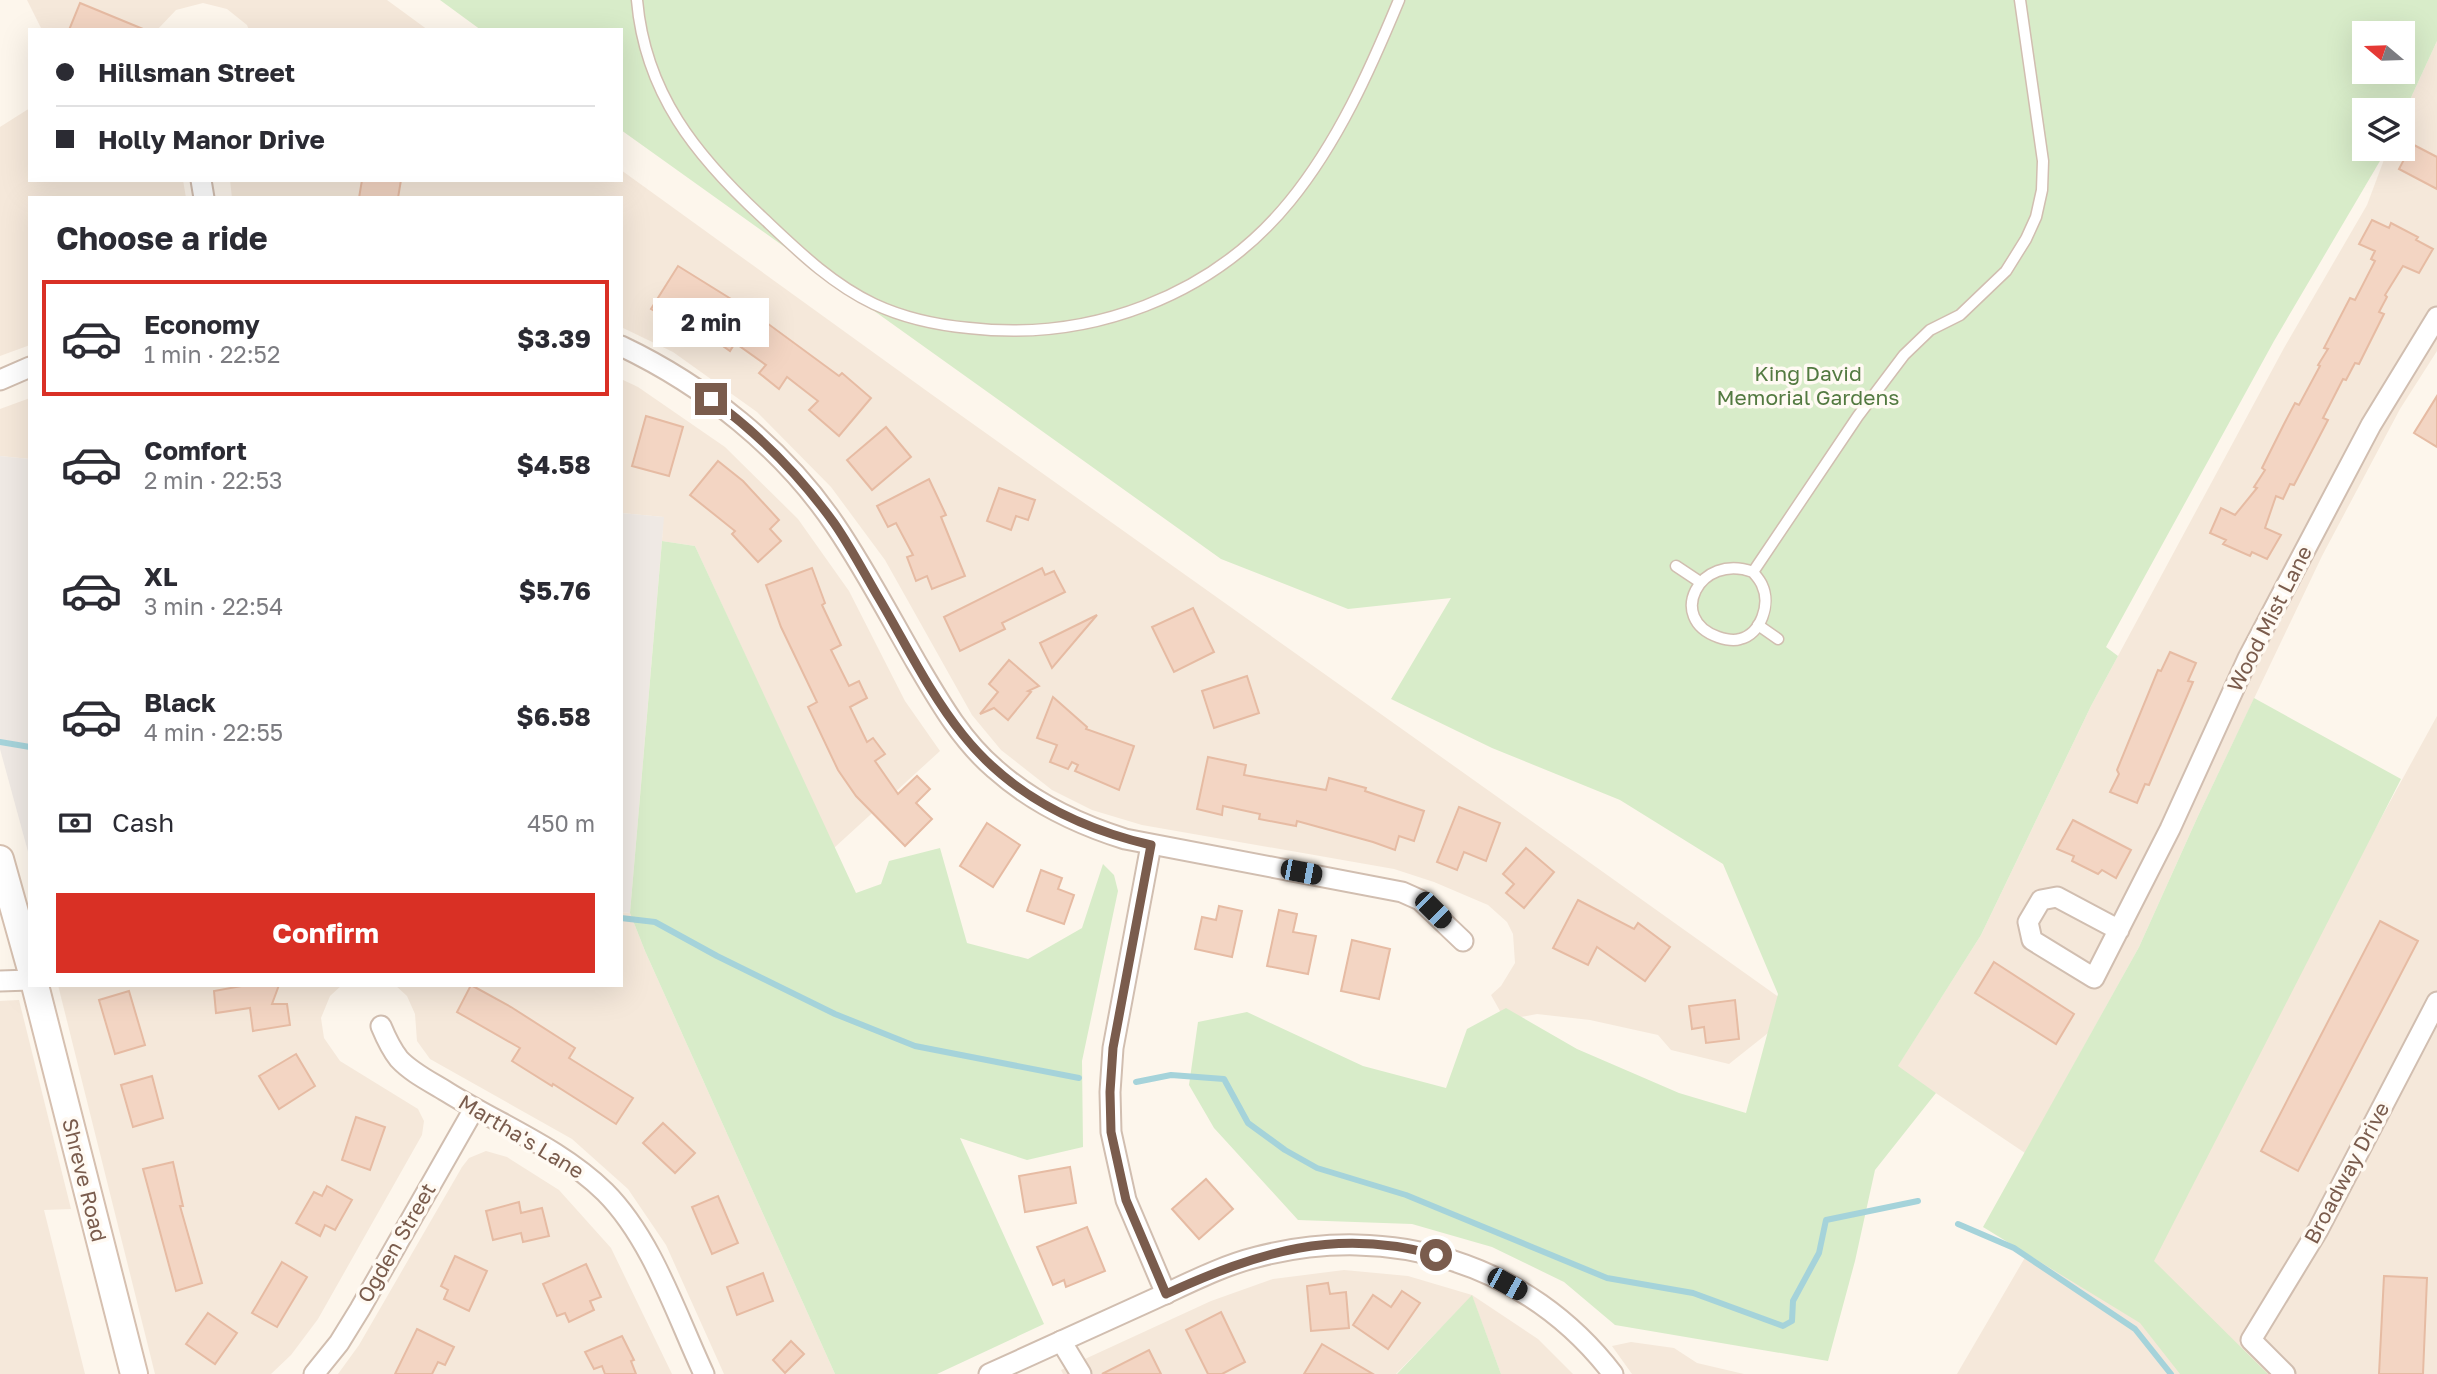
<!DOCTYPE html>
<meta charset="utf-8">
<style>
body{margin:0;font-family:"Golos Text",sans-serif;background:#f2f2f3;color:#2b2b33;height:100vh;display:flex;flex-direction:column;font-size:26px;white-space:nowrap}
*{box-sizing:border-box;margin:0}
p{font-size:23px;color:#7c7c81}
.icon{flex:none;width:38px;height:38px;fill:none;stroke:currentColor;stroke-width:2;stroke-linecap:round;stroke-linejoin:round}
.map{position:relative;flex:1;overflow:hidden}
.panel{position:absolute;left:28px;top:196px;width:595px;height:791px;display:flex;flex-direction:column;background:#fff;border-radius:0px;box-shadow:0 7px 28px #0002}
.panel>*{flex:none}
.hud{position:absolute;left:28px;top:28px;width:595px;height:154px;border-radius:0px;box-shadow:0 7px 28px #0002;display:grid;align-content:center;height:154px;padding:0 28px;background:#fff}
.needle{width:46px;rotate:289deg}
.tools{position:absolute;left:2352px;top:21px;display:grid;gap:14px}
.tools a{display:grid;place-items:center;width:63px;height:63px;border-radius:0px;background:#fff;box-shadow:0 7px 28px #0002;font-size:35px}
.end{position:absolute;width:32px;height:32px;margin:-16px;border:9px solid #7a5c4d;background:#fff;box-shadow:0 0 0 4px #fff}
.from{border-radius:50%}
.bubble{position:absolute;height:49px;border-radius:0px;background:#fff;box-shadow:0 7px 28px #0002;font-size:23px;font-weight:700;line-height:49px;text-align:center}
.car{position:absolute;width:21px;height:42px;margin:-21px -10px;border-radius:9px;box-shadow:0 0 5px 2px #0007;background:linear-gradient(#222 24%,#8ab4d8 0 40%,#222 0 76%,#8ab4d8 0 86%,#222 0)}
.hud b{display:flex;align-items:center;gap:24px;height:66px;font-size:26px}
.hud b+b{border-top:2px solid #e1e1e2}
.hud i{width:18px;height:18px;background:#2b2b33}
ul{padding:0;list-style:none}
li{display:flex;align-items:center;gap:21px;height:116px;margin:0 14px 10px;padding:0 14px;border:4px solid transparent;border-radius:0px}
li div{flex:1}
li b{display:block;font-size:26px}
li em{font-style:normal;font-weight:700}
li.on{border-color:#d93025}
li>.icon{width:63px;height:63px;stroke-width:1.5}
h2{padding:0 28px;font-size:32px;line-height:84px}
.pay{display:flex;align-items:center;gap:18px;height:77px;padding:0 28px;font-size:26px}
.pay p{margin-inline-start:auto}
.cta{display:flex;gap:14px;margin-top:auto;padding:14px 28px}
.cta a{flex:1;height:80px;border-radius:0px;background:#d93025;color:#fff;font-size:28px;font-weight:700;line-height:80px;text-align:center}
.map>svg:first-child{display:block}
.residential{fill:#f5e8da}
.industrial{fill:#efe9e4}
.green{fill:#d8ecc9;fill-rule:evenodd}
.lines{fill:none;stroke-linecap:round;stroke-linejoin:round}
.stream{stroke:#a5d3da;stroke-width:6}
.building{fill:#f3d5c3;stroke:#e6bba3;stroke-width:2}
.lane-casing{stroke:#d1beb0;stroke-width:13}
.street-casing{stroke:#d1beb0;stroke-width:23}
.secondary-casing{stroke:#d6c0b0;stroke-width:30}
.lane{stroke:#fff;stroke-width:10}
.street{stroke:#fff;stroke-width:19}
.secondary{stroke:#fff;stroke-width:26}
.route{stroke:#7a5c4d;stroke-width:9}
.labels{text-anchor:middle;stroke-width:7;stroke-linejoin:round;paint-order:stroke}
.park-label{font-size:21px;fill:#537a41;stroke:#fffaf3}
.street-label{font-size:21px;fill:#7a5c4d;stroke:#fffaf3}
</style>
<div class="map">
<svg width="2437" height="1374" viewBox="0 0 2437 1374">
<rect width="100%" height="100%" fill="#fdf6ec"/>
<g class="residential">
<polygon points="27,0 387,0 428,30 249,30 247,25 227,9 203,3 176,10 157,30 42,30"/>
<polygon points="2437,41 2437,351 2400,409 2322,556 2198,816 2139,947 2025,1153 1897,1067 1981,935 2091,706 2284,348 2367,205 2388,149 2403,149 2403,115"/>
<polygon points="30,108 30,180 183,180 186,198 30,198 30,345 0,356 0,127"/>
<polygon points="621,170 931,394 1797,1010 1729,1064 1671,1050 1658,1035 1590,1020 1537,1014 1505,1020 1491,995 1501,986 1515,963 1513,934 1507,922 1488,905 1434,882 1394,869 1142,825 1092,810 1052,790 1001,750 972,715 885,560 831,487 757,412 673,352 621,327 621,198 232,198 230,180 621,180"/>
<polygon points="621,379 638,387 725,447 798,519 849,591 905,701 940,751 834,848 695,546 662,541 663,517 621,513"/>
<polygon points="30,398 30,459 0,456 0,409"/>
<polygon points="2437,716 2437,1374 1957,1374 2065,1189 2346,882"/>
<polygon points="621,912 630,913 645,951 835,1374 724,1374 666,1245 628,1189 572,1139 430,1059 417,1041 415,1014 407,996 395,985 621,985"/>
<polygon points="58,985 342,985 330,996 321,1018 324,1038 340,1061 418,1109 424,1121 422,1135 318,1319 291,1355 271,1374 155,1374"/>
<polygon points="19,1000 71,1209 44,1210 85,1374 0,1374 0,1001"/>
<polygon points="486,1151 507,1157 559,1190 611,1248 672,1374 338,1374 359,1345 462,1167 469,1158"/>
<polygon points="1344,1270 1408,1276 1472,1295 1538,1339 1573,1374 1501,1374 1472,1296 1396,1374 1063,1374 1061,1370 1211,1301 1273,1279"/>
<polygon points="1631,1342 1674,1348 1697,1363 1744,1374 1632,1374 1612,1346"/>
</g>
<g class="industrial">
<polygon points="0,456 30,459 30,859 0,749"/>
<polygon points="621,513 664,517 630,913 621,912"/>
</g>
<g class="green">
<path d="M440,0H2437V41L2403,115V110H2364V149H2387L2274,341L2106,647L2118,656L2091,706L1981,935L1898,1066L1936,1093L1875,1170L1855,1261L1828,1361L1615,1325L1564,1282L1492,1247L1412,1224L1298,1220L1214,1128L1189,1085L1198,1022L1247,1012L1363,1066L1446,1088L1467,1029L1506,1008L1577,1049L1679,1093L1746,1113L1778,994L1723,864L1620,800L1492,748L1391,699L1451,598L1348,609L1221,559L621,130V30H481ZM2364,33H2403V72H2364Z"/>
<polygon points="662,541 695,546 856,893 881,884 889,861 940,848 967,943 1028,959 1082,928 1103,864 1114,875 1118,891 1082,1061 1083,1147 1027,1160 960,1138 1044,1324 937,1374 835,1374 645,951 630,913"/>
<polygon points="2254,698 2401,779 2154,1261 2268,1374 2180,1374 2140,1323 1983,1227 2139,947 2198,816"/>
<polygon points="1472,1295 1501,1374 1397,1374"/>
</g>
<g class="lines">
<g class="stream">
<polyline points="0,742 30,747"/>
<polyline points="621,918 655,922 717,956 835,1014 915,1046 1079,1078"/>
<polyline points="1136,1082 1171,1075 1224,1079 1248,1123 1285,1150 1317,1168 1406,1195 1607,1278 1693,1293 1783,1326 1792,1321 1793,1301 1819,1253 1826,1220 1918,1201"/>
<polyline points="1958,1224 2014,1248 2135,1329 2171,1374"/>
</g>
</g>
<g class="building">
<polygon points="80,3 143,29 143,30 69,30"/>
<polygon points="2412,144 2437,157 2437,189 2399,169"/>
<polygon points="362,180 401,180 398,198 359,198"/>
<polygon points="2372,220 2389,228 2391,223 2418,237 2416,240 2433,249 2419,273 2403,266 2385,295 2387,297 2379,312 2384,314 2359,364 2355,363 2346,380 2343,379 2323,418 2328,420 2294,485 2290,484 2283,499 2276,496 2265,528 2281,535 2267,559 2252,552 2250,556 2223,544 2226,540 2210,533 2221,508 2235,515 2257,488 2254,487 2265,470 2262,468 2284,424 2295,403 2299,405 2320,366 2318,365 2328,349 2324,348 2350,298 2355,300 2375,261 2371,259 2375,251 2359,244"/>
<polygon points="678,266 736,302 737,301 839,376 842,373 871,398 839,436 809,410 818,401 787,377 779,389 759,373 766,365 735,343 730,351 689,322 685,329 651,309"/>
<polygon points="2437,396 2437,447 2414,433"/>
<polygon points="646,416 683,427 669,476 632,466"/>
<polygon points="886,427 911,457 872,490 847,460"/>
<polygon points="718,461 743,481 779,520 770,529 781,541 758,562 732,534 735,531 690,495"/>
<polygon points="929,479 946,515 941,517 965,576 932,589 927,576 916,581 907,557 913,555 896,523 888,527 877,506"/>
<polygon points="999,488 1035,500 1028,520 1016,516 1011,530 987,521"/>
<polygon points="812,568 825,603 822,605 841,645 831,650 849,686 859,681 867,698 850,707 867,742 873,738 885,754 875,761 898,794 917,776 930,789 916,803 932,819 905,846 856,796 838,770 808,707 817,702 781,627 766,585"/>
<polygon points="1042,568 1045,575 1054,571 1065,592 1002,623 1005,629 960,651 944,617"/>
<polygon points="1193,608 1214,652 1174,672 1152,627"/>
<polygon points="1097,615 1052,668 1040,643"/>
<polygon points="2170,652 2196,663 2188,681 2193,682 2149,785 2145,784 2137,803 2110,792 2119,774 2117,770 2158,670 2161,671"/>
<polygon points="1009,660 1039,686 1028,691 1031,692 1008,720 994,708 980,714 998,692 989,684"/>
<polygon points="1247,676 1259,713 1214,728 1202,691"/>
<polygon points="1053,697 1087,727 1086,729 1134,746 1119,790 1075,771 1078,765 1072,762 1068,769 1050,762 1057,745 1037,738"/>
<polygon points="1208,757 1246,765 1244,775 1326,790 1329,778 1366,788 1365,791 1424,811 1414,841 1399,836 1395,850 1373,842 1297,821 1296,826 1259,819 1260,814 1223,806 1222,815 1197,809"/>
<polygon points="1459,807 1500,823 1486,861 1464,852 1457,870 1437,862"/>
<polygon points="2073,820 2131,850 2116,878 2102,870 2098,874 2072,861 2074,856 2057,849"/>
<polygon points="987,823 1020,845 993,887 960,866"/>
<polygon points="1526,848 1554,872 1524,908 1506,893 1514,884 1503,874"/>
<polygon points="1041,870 1062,878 1058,889 1074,895 1064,924 1027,911"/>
<polygon points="1578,900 1634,929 1638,923 1670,947 1645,981 1597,947 1588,965 1553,948"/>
<polygon points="1219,906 1242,911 1232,957 1195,949 1202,917 1216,920"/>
<polygon points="1279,910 1297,914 1293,932 1316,936 1308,974 1267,966"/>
<polygon points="2380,921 2418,941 2298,1171 2261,1151"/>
<polygon points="1352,940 1390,949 1379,999 1341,991"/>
<polygon points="1994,962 2074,1014 2056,1044 1975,993"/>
<polygon points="247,985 279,985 272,1004 287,1004 290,1025 253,1031 250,1008 216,1013 214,991"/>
<polygon points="471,985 511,1007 575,1048 569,1058 633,1098 616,1124 553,1084 552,1086 512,1061 520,1048 457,1012"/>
<polygon points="129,991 145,1045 115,1054 99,1000"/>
<polygon points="1735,1000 1739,1039 1706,1043 1704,1027 1692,1029 1689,1006"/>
<polygon points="296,1054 315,1086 279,1109 259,1076"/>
<polygon points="152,1076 163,1118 133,1127 121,1085"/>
<polygon points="356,1117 385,1127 370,1170 342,1160"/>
<polygon points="663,1123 695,1153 675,1173 643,1143"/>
<polygon points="173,1162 183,1206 180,1206 202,1283 176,1291 143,1169"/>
<polygon points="1070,1167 1076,1203 1025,1212 1019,1176"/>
<polygon points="1206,1179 1233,1209 1199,1239 1172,1209"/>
<polygon points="327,1186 352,1200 335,1230 325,1225 320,1236 296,1223 314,1192 322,1196"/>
<polygon points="718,1196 738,1243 712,1254 692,1207"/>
<polygon points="519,1202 521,1213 542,1208 549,1236 523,1242 521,1233 493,1240 486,1211"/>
<polygon points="1087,1227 1105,1271 1066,1287 1064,1280 1053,1285 1037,1247"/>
<polygon points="455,1256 487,1271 469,1311 444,1299 448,1290 441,1286"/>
<polygon points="282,1262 307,1277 277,1327 252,1313"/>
<polygon points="586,1264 601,1297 590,1301 594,1310 569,1322 565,1313 557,1316 543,1284"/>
<polygon points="763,1273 773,1301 737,1315 727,1287"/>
<polygon points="2384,1276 2427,1278 2423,1374 2379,1374"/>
<polygon points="1328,1283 1330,1294 1346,1292 1349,1328 1311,1331 1307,1286"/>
<polygon points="1402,1291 1420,1303 1388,1349 1353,1325 1373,1295 1391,1307"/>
<polygon points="1221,1312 1245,1362 1222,1374 1208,1374 1186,1330"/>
<polygon points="208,1313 237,1333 215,1364 186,1344"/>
<polygon points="417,1329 454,1347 445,1365 438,1362 432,1374 395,1374"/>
<polygon points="622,1336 634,1360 631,1361 636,1374 605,1374 602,1366 594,1369 585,1352"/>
<polygon points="791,1341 804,1354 785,1373 773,1360"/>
<polygon points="1322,1344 1373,1374 1304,1374"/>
<polygon points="1149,1350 1161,1374 1102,1374"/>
</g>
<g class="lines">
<defs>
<g id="lane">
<path d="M637,0C645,93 696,156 762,217C796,249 830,283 874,304C904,318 936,325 969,328C1089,342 1212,297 1290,201C1338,142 1370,70 1399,0"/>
<polyline points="1676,566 1700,582"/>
<path d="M1753,572C1756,576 1760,580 1762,585C1771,604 1761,634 1740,639C1734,641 1724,639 1718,637C1666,619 1699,552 1753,572L1858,416L1904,355L1930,330L1960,315L2006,271L2026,239L2036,217L2042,190L2043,161L2020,0"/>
<polyline points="1758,625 1778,639"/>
</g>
<g id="street">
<polyline points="201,180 204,198"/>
<path d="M621,346C705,386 783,448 835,525C865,569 890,617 916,662C939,701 961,740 995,769C1033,803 1077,824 1125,839L1402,892L1420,900L1463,941"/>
<polyline points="0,380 30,367"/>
<polyline points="1151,845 1113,1048 1110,1092 1111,1132 1126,1200 1166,1294"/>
<polyline points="2119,930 2057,897 2041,900 2028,922 2032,940 2094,978 2170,829 2248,658 2371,425 2437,317"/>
<polyline points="0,981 30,980"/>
<path d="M381,1026C386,1038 391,1049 399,1059C412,1073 431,1082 447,1092C500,1125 560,1148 605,1192C652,1239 676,1314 704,1374"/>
<polyline points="1061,1341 1081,1374"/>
<polyline points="314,1374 339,1343 360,1309 474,1109"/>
<path d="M989,1374C1044,1349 1099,1324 1154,1299C1187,1284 1221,1266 1257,1257C1390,1222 1528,1263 1613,1374"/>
<polyline points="2285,1374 2251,1340 2318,1230 2437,1002"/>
</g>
<g id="secondary">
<polyline points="0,859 30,966"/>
<polyline points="35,985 134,1374"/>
</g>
</defs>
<use href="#lane" class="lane-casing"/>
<use href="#street" class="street-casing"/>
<use href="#secondary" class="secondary-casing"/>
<use href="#lane" class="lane"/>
<use href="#street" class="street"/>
<use href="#secondary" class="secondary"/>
</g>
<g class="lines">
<path class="route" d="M711,399C758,433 800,476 834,523C850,546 863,571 877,595C905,642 929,693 963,735C1011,795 1078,828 1151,845L1113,1048L1110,1092L1111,1132L1126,1200L1166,1294C1258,1252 1336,1227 1436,1255"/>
</g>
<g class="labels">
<g class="park-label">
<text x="1808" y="381">King David<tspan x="1808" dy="24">Memorial Gardens</tspan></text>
</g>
<g class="street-label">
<text transform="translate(2270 619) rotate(-63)" y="7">Wood Mist Lane</text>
<text transform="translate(521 1137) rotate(31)" y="7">Martha's Lane</text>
<text transform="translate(2347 1173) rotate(-62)" y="7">Broadway Drive</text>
<text transform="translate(84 1180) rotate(76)" y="7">Shreve Road</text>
<text transform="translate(397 1243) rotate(-60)" y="7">Ogden Street</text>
</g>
</g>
</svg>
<div class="tools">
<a><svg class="needle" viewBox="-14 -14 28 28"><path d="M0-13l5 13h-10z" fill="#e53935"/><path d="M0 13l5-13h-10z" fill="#7c7c81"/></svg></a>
<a><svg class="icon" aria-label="layers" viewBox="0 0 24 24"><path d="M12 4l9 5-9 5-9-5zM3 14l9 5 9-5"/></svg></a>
</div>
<i class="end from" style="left:1436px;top:1255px"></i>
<i class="end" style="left:711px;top:399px"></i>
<div class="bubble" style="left:653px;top:298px;width:116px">2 min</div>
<i class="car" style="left:1301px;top:872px;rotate:101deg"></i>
<i class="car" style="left:1433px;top:910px;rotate:135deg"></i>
<i class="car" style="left:1507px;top:1284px;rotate:119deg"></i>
<div class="hud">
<b><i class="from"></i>Hillsman Street</b>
<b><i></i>Holly Manor Drive</b>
</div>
<section class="panel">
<h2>Choose a ride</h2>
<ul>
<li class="on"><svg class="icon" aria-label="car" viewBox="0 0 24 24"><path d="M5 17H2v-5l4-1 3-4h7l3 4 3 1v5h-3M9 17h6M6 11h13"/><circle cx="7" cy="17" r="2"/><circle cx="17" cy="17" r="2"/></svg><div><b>Economy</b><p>1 min · 22:52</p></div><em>$3.39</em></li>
<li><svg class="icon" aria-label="car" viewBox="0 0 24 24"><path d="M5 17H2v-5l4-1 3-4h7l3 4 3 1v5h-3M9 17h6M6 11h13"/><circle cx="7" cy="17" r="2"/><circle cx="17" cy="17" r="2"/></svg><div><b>Comfort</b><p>2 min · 22:53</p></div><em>$4.58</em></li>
<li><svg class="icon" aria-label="car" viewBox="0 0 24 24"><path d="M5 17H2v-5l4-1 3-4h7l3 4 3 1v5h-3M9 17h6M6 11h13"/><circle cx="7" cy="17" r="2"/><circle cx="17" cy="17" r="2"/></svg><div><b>XL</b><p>3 min · 22:54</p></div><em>$5.76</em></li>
<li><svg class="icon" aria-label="car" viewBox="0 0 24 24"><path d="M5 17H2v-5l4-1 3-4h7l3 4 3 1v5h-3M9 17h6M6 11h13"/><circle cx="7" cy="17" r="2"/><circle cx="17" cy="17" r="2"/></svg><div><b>Black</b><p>4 min · 22:55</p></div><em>$6.58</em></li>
</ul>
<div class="pay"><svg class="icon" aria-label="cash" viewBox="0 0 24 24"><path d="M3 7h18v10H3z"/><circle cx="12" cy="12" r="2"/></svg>Cash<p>450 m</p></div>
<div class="cta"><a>Confirm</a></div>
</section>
</div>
